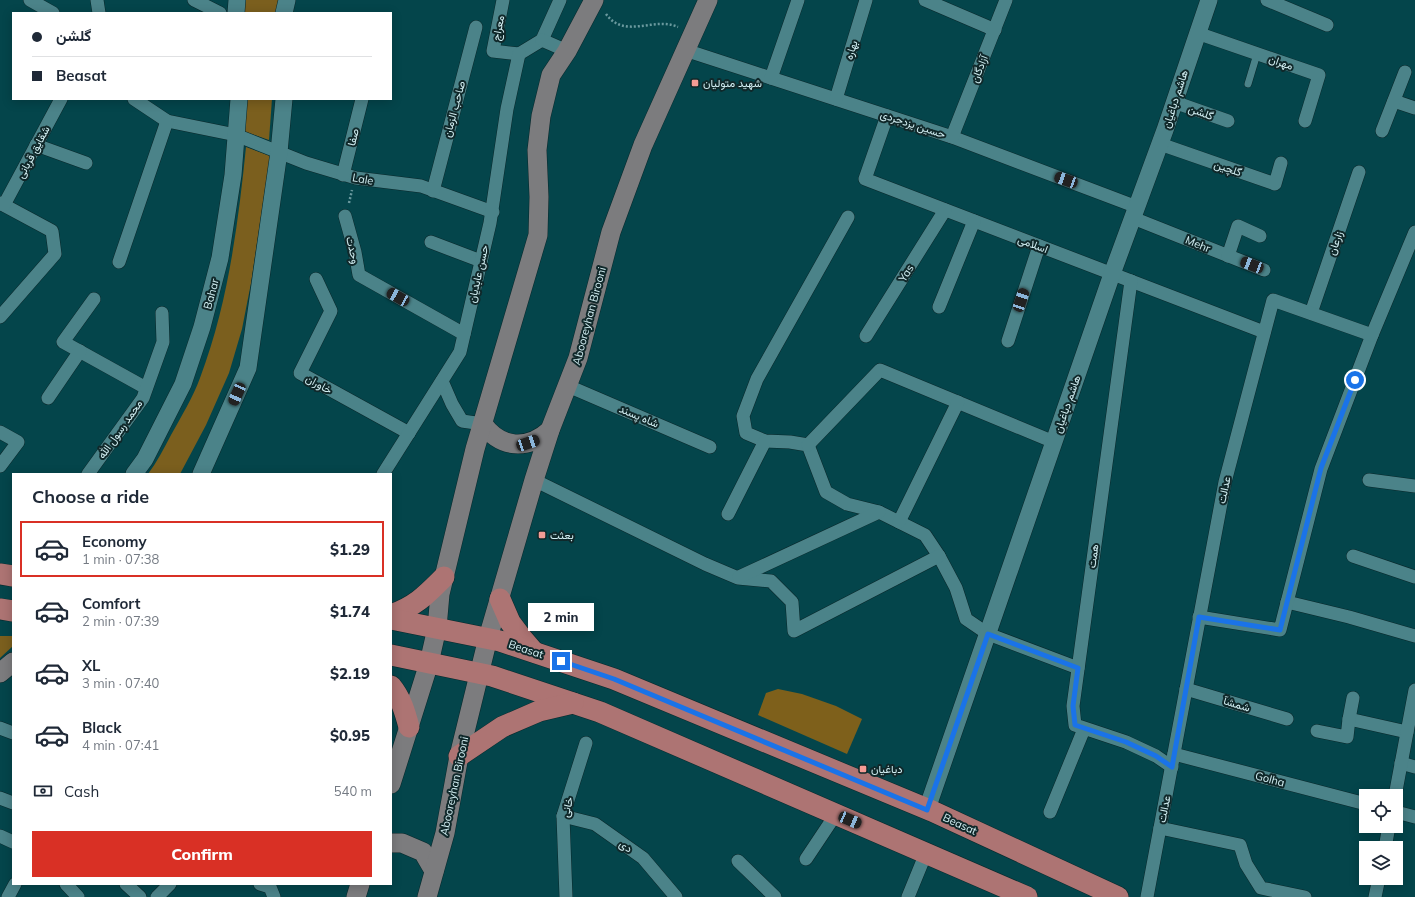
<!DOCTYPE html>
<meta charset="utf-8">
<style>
body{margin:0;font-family:Mulish,Vazirmatn,sans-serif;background:#f6f6f7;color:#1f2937;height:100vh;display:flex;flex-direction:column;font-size:15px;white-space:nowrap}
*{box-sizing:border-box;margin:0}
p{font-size:13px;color:#747a83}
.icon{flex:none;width:22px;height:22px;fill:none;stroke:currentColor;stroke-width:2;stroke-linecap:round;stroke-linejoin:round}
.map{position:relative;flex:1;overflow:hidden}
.side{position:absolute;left:12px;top:473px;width:380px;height:412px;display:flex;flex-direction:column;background:#fff;border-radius:0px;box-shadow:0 2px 10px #0003}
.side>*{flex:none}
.banner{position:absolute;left:12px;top:12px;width:380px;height:88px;border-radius:0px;box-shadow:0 2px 10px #0003;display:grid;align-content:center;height:88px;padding:0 20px;background:#fff}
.tools{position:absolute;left:1359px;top:789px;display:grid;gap:8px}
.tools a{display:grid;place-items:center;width:44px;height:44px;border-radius:0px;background:#fff;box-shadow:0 2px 10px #0003;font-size:20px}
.end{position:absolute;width:18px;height:18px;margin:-9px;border:5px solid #1a73e8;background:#fff;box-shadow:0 0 0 2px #fff}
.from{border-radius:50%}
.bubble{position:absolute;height:28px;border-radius:0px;background:#fff;box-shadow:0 2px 10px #0003;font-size:13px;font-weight:800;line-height:28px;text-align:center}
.car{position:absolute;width:12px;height:24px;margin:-12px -6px;border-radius:5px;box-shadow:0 0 3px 1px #0007;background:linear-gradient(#222 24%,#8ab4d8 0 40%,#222 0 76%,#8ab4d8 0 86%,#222 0)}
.banner b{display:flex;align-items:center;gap:14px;height:38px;font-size:15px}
.banner b+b{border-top:1px solid #e0e1e3}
.banner i{width:10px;height:10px;background:#1f2937}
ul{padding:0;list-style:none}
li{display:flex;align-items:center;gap:12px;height:56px;margin:0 8px 6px;padding:0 12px;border:2px solid transparent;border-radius:0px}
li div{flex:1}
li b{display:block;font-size:15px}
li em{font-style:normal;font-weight:800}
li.current{border-color:#d93025}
li>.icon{width:36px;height:36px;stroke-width:1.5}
h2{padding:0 20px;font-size:18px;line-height:48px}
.pay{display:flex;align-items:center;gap:10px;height:44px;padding:0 20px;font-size:15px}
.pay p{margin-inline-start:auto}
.cta{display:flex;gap:8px;margin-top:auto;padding:8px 20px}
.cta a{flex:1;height:46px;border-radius:0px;background:#d93025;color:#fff;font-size:16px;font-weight:800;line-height:46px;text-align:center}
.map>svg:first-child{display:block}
.green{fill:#7e601b}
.forest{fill:#7b5f1e}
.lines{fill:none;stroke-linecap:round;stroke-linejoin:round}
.service-casing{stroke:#0a282b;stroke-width:8}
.minor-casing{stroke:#0a282b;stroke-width:14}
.tertiary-casing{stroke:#0a282b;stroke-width:18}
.secondary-casing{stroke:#0a282b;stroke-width:20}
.primary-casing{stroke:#0a282b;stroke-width:22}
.path{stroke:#6a999e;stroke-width:2.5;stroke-dasharray:2 2;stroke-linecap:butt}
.service{stroke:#4b8389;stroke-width:7}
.minor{stroke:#4b8389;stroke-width:13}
.tertiary{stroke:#4b8389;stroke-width:17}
.secondary{stroke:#7c7c7e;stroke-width:19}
.primary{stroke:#ad7473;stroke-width:21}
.route{stroke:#1a73e8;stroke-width:5}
.poi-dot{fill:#f59c95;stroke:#10282a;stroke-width:1.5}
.labels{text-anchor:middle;stroke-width:4;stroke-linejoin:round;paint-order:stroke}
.street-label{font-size:11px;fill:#d4f0f4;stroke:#10282a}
.poi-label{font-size:11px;fill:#d4f0f4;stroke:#10282a;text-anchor:start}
</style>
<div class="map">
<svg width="1415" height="897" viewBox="0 0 1415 897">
<rect width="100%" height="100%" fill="#04454b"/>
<polygon class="green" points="778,689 802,694 836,706 862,719 847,754 758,715 766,693"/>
<g class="forest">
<polygon points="245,0 280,0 277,13 244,13"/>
<polygon points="246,99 272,99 269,140 243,131"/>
<path d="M246,147L270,156L251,283L242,329L229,373L206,425L180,474H148C157,462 164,448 171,435C181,417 193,397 200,378C228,304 238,225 246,147Z"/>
<polygon points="0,636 13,636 13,646 0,658"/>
</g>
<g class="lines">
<defs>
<polyline id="service" points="1248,84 1257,54"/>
<g id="minor">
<polyline points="30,0 53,13"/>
<polyline points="97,0 99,13"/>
<polyline points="194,0 220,13"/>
<polyline points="503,0 493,51 519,54 542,40"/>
<polyline points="925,0 995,30"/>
<polyline points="1267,0 1327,25"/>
<polyline points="1197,33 1319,75 1305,121"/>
<polyline points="542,40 560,0"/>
<polyline points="542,40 567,51"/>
<polyline points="685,50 952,137 1137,207"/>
<polyline points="771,78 798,0"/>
<polyline points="134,99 167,121 236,135 306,163 356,178 421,186 493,212"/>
<polyline points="836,99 866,0"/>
<polyline points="1394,101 1415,108"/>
<polyline points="1174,102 1228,121"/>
<polyline points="887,116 865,179 1264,332"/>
<polyline points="1382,131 1405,72"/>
<polyline points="952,137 1006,0"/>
<polyline points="1160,144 1275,184 1281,163"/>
<polyline points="36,145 86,163"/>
<polyline points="343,175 362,99"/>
<polyline points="433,191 476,27"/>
<polyline points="0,203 52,231 55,254 0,317"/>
<polyline points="4,205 61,99"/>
<polyline points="345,216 355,252 359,275 464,334"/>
<polyline points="848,217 757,379 743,416 746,433 765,441 790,442 808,445 826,492 847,504 879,512 925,535 939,556 956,588 966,619 988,634 1078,668"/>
<polyline points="1133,218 1264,270"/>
<polyline points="431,242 481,261"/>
<polyline points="1228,256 1238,226 1260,236"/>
<polyline points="119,262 167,121"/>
<polyline points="316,279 331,311 300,373 409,433"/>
<polyline points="1131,281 1073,706 1075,725 1126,742 1156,756 1172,767"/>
<polyline points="94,299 63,342 146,388"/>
<polyline points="939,307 974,221"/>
<polyline points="1311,313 1359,172"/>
<polyline points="866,336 945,210"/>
<polyline points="1008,341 1039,246"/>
<polyline points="442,381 452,404 462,421 483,424"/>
<polyline points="568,386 710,447"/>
<polyline points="48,398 80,351"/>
<polyline points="0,432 18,442 0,466"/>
<polyline points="808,445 880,370 1054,442"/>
<polyline points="88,474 143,398 163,342 162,313"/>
<polyline points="383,474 460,352 490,223 507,109 519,54"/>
<polyline points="534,480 705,564 738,578 771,581 792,602 794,631 939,556"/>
<polyline points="1369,480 1415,486"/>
<polyline points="728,514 765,441"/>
<polyline points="899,522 958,402"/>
<polyline points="1353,556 1415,577"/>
<polyline points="739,577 879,512"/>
<polyline points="1287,602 1349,617 1415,636"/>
<polyline points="1199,617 1280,630 1321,469 1372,335"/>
<polyline points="1186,689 1287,719"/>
<polyline points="1349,719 1407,732"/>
<polyline points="0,728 13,733"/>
<polyline points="1317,731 1347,737 1349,719 1353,698"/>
<polyline points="1174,754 1366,804"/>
<polyline points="1401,763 1415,767"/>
<polyline points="1395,796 1415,690"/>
<polyline points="0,798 13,803"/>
<polyline points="1050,812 1084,729"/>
<polyline points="1396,812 1415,817"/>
<polyline points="563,816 595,824 643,858 676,897"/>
<polyline points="1160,828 1240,845 1246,864 1261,888 1305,897"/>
<polyline points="0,836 13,842"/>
<polyline points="1385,848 1389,826"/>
<polyline points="806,859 836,814"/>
<polyline points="738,861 775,897"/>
<polyline points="66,884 78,897"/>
<polyline points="126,884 140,897"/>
<polyline points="260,884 270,887 274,897"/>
<polyline points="8,897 15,884"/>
<polyline points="157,897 170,884"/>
<polyline points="566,897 563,816 586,743"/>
<polyline points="908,897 926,853"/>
<polyline points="1147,897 1225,482 1273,300 1372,335 1415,232"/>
<polyline points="1375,897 1379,878"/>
</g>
<g id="tertiary">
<polyline points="236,13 237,0"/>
<polyline points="284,13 287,0"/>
<polyline points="134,474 145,459 183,384 202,327 220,258 233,175 239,99"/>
<polyline points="201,474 248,368 279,152 284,99"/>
<polyline points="927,809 1112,274 1165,130 1209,0"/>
</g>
<g id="secondary">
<path d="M483,424C501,449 528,450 550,430"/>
<polyline points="0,673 13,662"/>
<polyline points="391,784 429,663 437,628 440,594 475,449 538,235 539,197 537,150 541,116 551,75 567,51 594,0"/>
<polyline points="391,843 402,843 423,852 434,871"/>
<polyline points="356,897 360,884"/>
<polyline points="427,897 445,833 459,756 488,638 534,480 550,430 578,358 611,232 643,145 708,0"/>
</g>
<g id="primary">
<polyline points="0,574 13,576"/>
<polyline points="500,599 510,622 522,638 534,652"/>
<polyline points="0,609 13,611"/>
<path d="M391,615C416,606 426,595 444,577"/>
<polyline points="391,619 500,641 614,679 932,811 1118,897"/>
<polyline points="391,655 492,676 600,712 1027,897"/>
<path d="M391,686C401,698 405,712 409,727"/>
<polyline points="459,756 502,727 539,711 573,703"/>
</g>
</defs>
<use href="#service" class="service-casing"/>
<use href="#minor" class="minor-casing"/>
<use href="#tertiary" class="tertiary-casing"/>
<use href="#secondary" class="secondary-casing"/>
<use href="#primary" class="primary-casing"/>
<g class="path">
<path d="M606,14C625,40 654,16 678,27"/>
<polyline points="349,203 352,190"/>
</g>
<use href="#service" class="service"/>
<use href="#minor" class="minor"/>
<use href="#tertiary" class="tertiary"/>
<use href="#secondary" class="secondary"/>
<use href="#primary" class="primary"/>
</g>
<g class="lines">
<polyline class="route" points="561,661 614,679 927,810 988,634 1078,668 1073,706 1075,725 1126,742 1156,756 1172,767 1199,617 1280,630 1321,468 1355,380"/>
</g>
<g class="poi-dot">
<rect x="691" y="79" width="8" height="8" rx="2"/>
<rect x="538" y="531" width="8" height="8" rx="2"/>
<rect x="859" y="765" width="8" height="8" rx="2"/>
</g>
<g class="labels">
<g class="street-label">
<text transform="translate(498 28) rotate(-79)" y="4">معراج</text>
<text transform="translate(851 50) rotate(-73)" y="4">بهاره</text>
<text transform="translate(1281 62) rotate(19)" y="4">مهران</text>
<text transform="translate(979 69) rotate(-69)" y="4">آزادگان</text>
<text transform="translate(1175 99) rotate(-72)" y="4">هاشم دباغیان</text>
<text transform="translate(454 109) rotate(-75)" y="4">صاحب الزمان</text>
<text transform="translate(1201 112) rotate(20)" y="4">گلشن</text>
<text transform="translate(913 124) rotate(18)" y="4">حسین یزدجردی</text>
<text transform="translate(353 137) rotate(-76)" y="4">صفا</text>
<text transform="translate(33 152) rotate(-62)" y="4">شقایق قربانی</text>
<text transform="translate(1228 168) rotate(19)" y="4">گلچین</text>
<text transform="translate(363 179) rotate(10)" y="4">Lale</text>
<text transform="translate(1335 243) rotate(-71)" y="4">زارعان</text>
<text transform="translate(1033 244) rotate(21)" y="4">اسلامی</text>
<text transform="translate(1198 244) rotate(22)" y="4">Mehr</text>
<text transform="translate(353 250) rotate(77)" y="4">وحدت</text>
<text transform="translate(906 273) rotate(-58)" y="4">Yas</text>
<text transform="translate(478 274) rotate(-77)" y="4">حسن عابدیان</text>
<text transform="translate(211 294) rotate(-75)" y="4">Bahar</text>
<text transform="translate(589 316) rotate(-75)" y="4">Abooreyhan Birooni</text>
<text transform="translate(319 384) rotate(29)" y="4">خاوران</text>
<text transform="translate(1067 404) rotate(-71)" y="4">هاشم دباغیان</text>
<text transform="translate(639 416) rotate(23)" y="4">شاه پسند</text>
<text transform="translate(120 429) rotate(-55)" y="4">محمد رسول الله</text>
<text transform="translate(1224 490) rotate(-78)" y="4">عدالت</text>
<text transform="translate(1093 556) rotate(-82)" y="4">همت</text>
<text transform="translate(526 649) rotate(18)" y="4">Beasat</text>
<text transform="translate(1237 704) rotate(17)" y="4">شمشآ</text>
<text transform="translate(1270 779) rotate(15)" y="4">Golha</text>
<text transform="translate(454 786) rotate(-78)" y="4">Abooreyhan Birooni</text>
<text transform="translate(567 807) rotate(-76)" y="4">خانی</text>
<text transform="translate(1164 809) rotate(-79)" y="4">عدالت</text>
<text transform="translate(960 824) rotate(25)" y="4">Beasat</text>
<text transform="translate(626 846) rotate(35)" y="4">دی</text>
</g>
<g class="poi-label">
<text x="703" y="87">شهید متولیان</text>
<text x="550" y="539">بعثت</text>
<text x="871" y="773">دباغیان</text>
</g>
</g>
</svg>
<div class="tools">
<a><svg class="icon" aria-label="locate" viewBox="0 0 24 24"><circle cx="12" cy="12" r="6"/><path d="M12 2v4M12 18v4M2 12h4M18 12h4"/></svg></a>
<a><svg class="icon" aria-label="layers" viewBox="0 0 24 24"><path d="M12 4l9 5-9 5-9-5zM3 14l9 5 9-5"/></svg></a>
</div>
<i class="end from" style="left:1355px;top:380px"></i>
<i class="end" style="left:561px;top:661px"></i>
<div class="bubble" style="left:528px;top:603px;width:66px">2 min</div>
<i class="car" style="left:1066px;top:180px;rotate:290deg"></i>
<i class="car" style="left:1252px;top:265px;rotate:291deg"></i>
<i class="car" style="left:398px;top:297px;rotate:299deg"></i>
<i class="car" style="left:1021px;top:300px;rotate:18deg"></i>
<i class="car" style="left:237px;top:394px;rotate:204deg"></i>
<i class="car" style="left:528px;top:443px;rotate:71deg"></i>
<i class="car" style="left:850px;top:820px;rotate:113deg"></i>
<div class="banner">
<b><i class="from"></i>گلشن</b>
<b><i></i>Beasat</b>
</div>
<section class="side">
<h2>Choose a ride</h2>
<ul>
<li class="current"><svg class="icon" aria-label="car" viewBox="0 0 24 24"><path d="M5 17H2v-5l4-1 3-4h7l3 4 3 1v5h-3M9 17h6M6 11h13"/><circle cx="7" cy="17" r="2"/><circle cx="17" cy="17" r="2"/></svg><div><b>Economy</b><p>1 min · 07:38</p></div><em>$1.29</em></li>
<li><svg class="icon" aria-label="car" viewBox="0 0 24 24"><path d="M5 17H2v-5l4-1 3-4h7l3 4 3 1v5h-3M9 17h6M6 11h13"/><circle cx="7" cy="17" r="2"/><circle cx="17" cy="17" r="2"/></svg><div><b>Comfort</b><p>2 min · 07:39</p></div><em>$1.74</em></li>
<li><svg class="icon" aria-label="car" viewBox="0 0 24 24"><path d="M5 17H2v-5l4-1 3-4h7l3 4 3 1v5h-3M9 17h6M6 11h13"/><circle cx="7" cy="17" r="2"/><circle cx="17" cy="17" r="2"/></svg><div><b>XL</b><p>3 min · 07:40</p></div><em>$2.19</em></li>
<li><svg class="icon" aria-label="car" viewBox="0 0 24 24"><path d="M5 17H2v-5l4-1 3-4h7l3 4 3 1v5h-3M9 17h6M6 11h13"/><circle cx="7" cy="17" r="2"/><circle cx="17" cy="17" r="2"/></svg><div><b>Black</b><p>4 min · 07:41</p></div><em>$0.95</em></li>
</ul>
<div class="pay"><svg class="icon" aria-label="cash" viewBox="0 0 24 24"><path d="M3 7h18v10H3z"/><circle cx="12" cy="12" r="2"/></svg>Cash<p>540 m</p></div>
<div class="cta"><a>Confirm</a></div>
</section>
</div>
